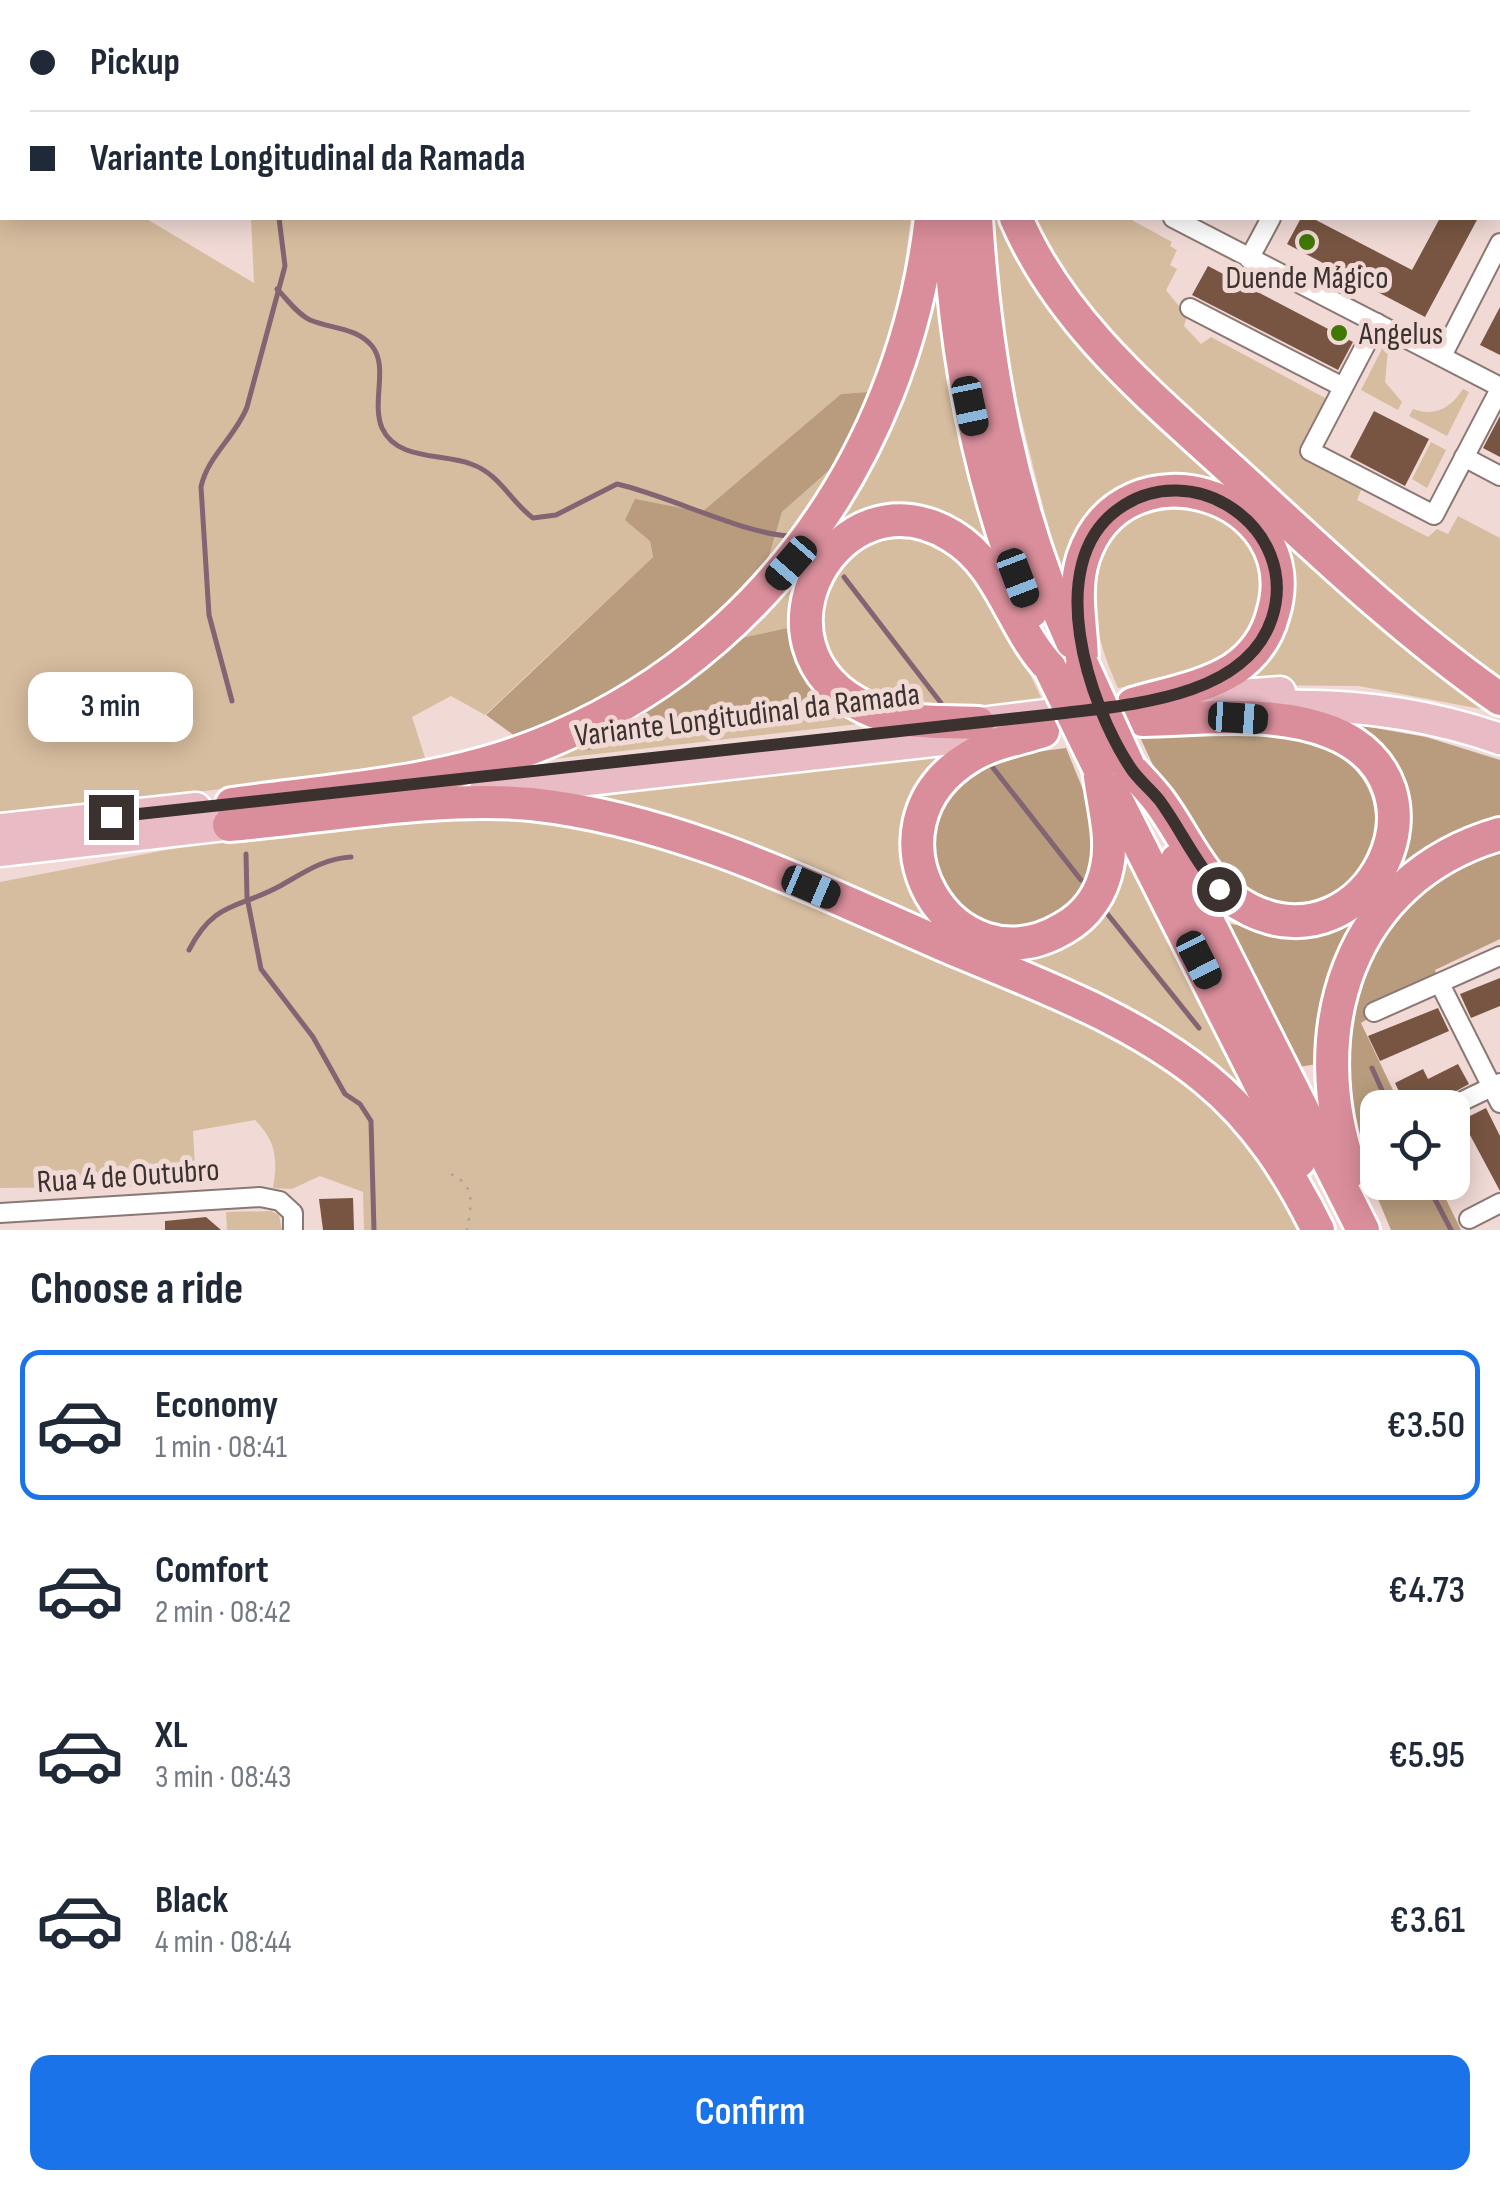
<!DOCTYPE html>
<meta charset="utf-8">
<style>
body{margin:0;font-family:"Sofia Sans Condensed",sans-serif;background:#f2f2f3;color:#1f2937;height:100vh;display:flex;flex-direction:column;font-size:38px;white-space:nowrap}
*{box-sizing:border-box;margin:0}
p{font-size:32px;color:#747a83}
.icon{flex:none;width:55px;height:55px;fill:none;stroke:currentColor;stroke-width:2;stroke-linecap:round;stroke-linejoin:round}
.map{position:relative;height:1230px;overflow:hidden}
.details{display:flex;flex-direction:column;background:#fff;flex:1}
.details>*{flex:none}
.banner{position:absolute;left:0px;top:0px;width:1500px;height:220px;box-shadow:0 5px 25px #0003;display:grid;align-content:center;height:220px;padding:0 30px;background:#fff}
.fabs{position:absolute;left:1360px;top:1090px;display:grid;gap:20px}
.fabs a{display:grid;place-items:center;width:110px;height:110px;border-radius:20px;background:#fff;box-shadow:0 5px 25px #0003;font-size:50px}
.end{position:absolute;width:45px;height:45px;margin:-22px;border:12px solid #3b3230;background:#fff;box-shadow:0 0 0 5px #fff}
.from{border-radius:50%}
.bubble{position:absolute;height:70px;border-radius:20px;background:#fff;box-shadow:0 5px 25px #0003;font-size:32px;font-weight:600;line-height:70px;text-align:center}
.car{position:absolute;width:30px;height:60px;margin:-30px -15px;border-radius:12px;box-shadow:0 0 8px 2px #0007;background:linear-gradient(#222 24%,#8ab4d8 0 40%,#222 0 76%,#8ab4d8 0 86%,#222 0)}
.banner b{display:flex;align-items:center;gap:35px;height:95px;font-size:38px}
.banner b+b{border-top:2px solid #e0e1e3}
.banner i{width:25px;height:25px;background:#1f2937}
ul{padding:0;list-style:none}
li{display:flex;align-items:center;gap:30px;height:150px;margin:0 20px 15px;padding:0 10px;border:5px solid transparent;border-radius:20px}
li div{flex:1}
li b{display:block;font-size:38px}
li em{font-style:normal;font-weight:600}
li.active{border-color:#1a73e8}
li>.icon{width:90px;height:90px;stroke-width:1.5}
h2{padding:0 30px;font-size:45px;line-height:120px}
.action{display:flex;gap:20px;margin-top:auto;padding:20px 30px}
.action a{flex:1;height:115px;border-radius:20px;background:#1a73e8;color:#fff;font-size:40px;font-weight:600;line-height:115px;text-align:center}
.map>svg:first-child{display:block}
.green{fill:#d7bd9f}
.forest{fill:#b89c7d}
.lines{fill:none;stroke-linecap:round;stroke-linejoin:round}
.stream{stroke:#826472;stroke-width:5}
.building{fill:#785542}
.street-casing{stroke:#8b7773;stroke-width:22}
.primary-casing{stroke:#fff;stroke-width:35}
.highway-casing{stroke:#fff;stroke-width:38}
.path{stroke:#af9e9a;stroke-width:2.5;stroke-dasharray:2.5 8;stroke-linecap:butt}
.street{stroke:#fff;stroke-width:18}
.primary{stroke:#e9bbc4;stroke-width:30}
.highway{stroke:#da8e9c;stroke-width:32}
.highway-bridge-casing{stroke:#fff;stroke-width:38;stroke-linecap:butt}
.highway-bridge{stroke:#da8e9c;stroke-width:32}
.route{stroke:#3b3230;stroke-width:12}
.poi-dot{fill:#417705;stroke:#f1dad6;stroke-width:4}
.labels{text-anchor:middle;stroke-width:10;stroke-linejoin:round;paint-order:stroke}
.poi-label{font-size:32px;fill:#3b3230;stroke:#f1dad6}
.street-label{font-size:32px;fill:#3b3230;stroke:#f1dad6}
</style>
<div class="map">
<svg width="1500" height="1230" viewBox="0 0 1500 1230">
<rect width="100%" height="100%" fill="#f1dad6"/>
<g class="green">
<polygon points="180,0 925,0 181,2"/>
<polygon points="999,0 1287,0 999,2"/>
<polygon points="0,151 2,218 145,218 254,283 251,218 911,218 894,344 880,391 841,394 702,512 650,542 653,557 485,715 451,696 412,717 427,764 0,816"/>
<polygon points="993,218 1004,218 1280,534 1402,645 1486,710 1359,686 1235,685 1263,654 1275,543 1159,479 1062,583 1008,365"/>
<polygon points="1026,218 1128,218 1172,242 1170,246 1177,250 1170,265 1177,269 1166,290 1187,316 1184,326 1201,344 1211,337 1327,399 1305,439 1309,462 1361,490 1357,500 1428,537 1437,529 1448,534 1458,516 1500,538 1500,689 1123,359"/>
<polygon points="936,275 966,461 994,554 895,512 796,599 792,627 737,639 788,582"/>
<polygon points="1383,347 1388,350 1385,382 1402,402 1398,410 1361,390"/>
<path d="M1463,389L1469,392L1447,436L1409,416L1413,409C1435,417 1451,408 1463,389Z"/>
<polygon points="1431,442 1446,450 1427,488 1412,479"/>
<polygon points="852,450 762,580 782,512"/>
<path d="M1155,506C1178,507 1202,506 1223,518C1271,546 1274,624 1229,657C1200,679 1153,681 1118,688C1094,635 1084,588 1110,533Z"/>
<polygon points="883,532 944,544 991,590 1043,702 969,708 892,706 842,677 819,632 827,576"/>
<polygon points="830,699 867,723 536,761 577,738 585,751"/>
<polygon points="939,757 1120,858 1128,853 1260,1119 1198,1064 567,797"/>
<path d="M490,814L601,828L676,851L1102,1029L1200,1094L1253,1148L1279,1184L1301,1230H364L363,1192L320,1176L292,1189L273,1188C278,1159 276,1141 255,1120L193,1131L196,1186L0,1188V882L218,840Z"/>
<polygon points="271,1211 279,1215 282,1230 227,1230 226,1212"/>
</g>
<g class="forest">
<polygon points="880,391 852,450 782,512 762,580 654,675 523,742 486,715 653,557 650,541 625,520 635,499 702,512 841,394"/>
<polygon points="792,627 800,657 830,699 585,751 577,738 737,639"/>
<polygon points="1358,725 1426,737 1500,760 1500,825 1398,882 1318,1064 1298,1067 1226,923 1286,934 1405,838 1352,736"/>
<path d="M1278,735C1459,763 1349,960 1252,898C1199,865 1165,792 1140,737Z"/>
<polygon points="1066,748 1095,819 1092,869 1080,899 1027,932 996,928 959,913 937,884 928,826 936,804 997,757"/>
<polygon points="1500,850 1500,939 1435,970 1437,976 1361,1023 1401,1107 1378,1108 1378,1182 1438,1183 1461,1230 1391,1230 1344,1118 1337,1063 1359,960 1425,883"/>
</g>
<g class="lines">
<g class="stream">
<polyline points="138,0 139,2"/>
<path d="M277,289C287,299 297,314 310,320C331,329 356,327 372,346C389,367 371,402 382,428C397,461 442,453 471,464C500,474 510,501 533,518L556,515L617,484C670,496 740,533 790,536"/>
<polyline points="844,577 941,703"/>
<path d="M232,701L209,615L201,487C207,457 236,436 247,407L285,266L279,218"/>
<polyline points="990,764 1081,880"/>
<polyline points="246,854 247,897 261,969 313,1037 345,1094 360,1104 371,1121 374,1230"/>
<polyline points="1105,911 1199,1028"/>
<path d="M189,950C214,901 238,909 280,886C305,872 322,859 351,857"/>
<polyline points="1372,1068 1390,1108"/>
<polyline points="1426,1182 1451,1230"/>
</g>
</g>
<g class="building">
<polygon points="1301,218 1312,218 1412,270 1440,218 1478,218 1425,317 1287,244"/>
<polygon points="1208,266 1353,342 1338,370 1192,295"/>
<polygon points="1500,307 1500,355 1480,345"/>
<polygon points="1374,411 1429,439 1405,486 1350,457"/>
<polygon points="1500,416 1500,457 1483,448"/>
<polygon points="1500,978 1500,1006 1471,1018 1460,994"/>
<polygon points="1438,1008 1449,1031 1380,1061 1368,1036"/>
<polygon points="1458,1064 1469,1084 1425,1108 1407,1108 1395,1083 1423,1069 1428,1079"/>
<polygon points="1486,1108 1500,1136 1500,1191 1462,1120"/>
<polygon points="353,1198 354,1230 323,1230 319,1199"/>
<polygon points="206,1217 221,1230 165,1230 165,1221"/>
</g>
<g class="lines">
<defs>
<g id="street">
<polyline points="1385,2 1386,0"/>
<polyline points="1498,153 1500,154"/>
<polyline points="1173,218 1500,387"/>
<polyline points="1249,259 1271,218"/>
<polyline points="1190,308 1343,387"/>
<polyline points="1377,323 1310,451 1434,515 1500,389"/>
<polyline points="1442,356 1500,243"/>
<polyline points="1464,457 1500,476"/>
<polyline points="1440,984 1500,1103"/>
<polyline points="1374,1012 1500,956"/>
<polyline points="1448,1108 1500,1083"/>
<polyline points="0,1213 260,1197 280,1201 293,1213 293,1230"/>
<polyline points="1469,1219 1500,1203"/>
</g>
<g id="primary">
<polyline points="1176,700 1280,692"/>
<path d="M1255,707C1338,702 1421,711 1500,739"/>
<polyline points="972,724 1095,709"/>
<polyline points="484,792 995,734"/>
<polyline points="0,829 196,808"/>
<polyline points="0,851 250,822"/>
</g>
<g id="highway">
<polyline points="951,2 951,0"/>
<polyline points="989,2 989,0"/>
<path d="M949,218C954,352 981,486 1031,612"/>
<path d="M976,218C985,365 1011,507 1072,642"/>
<path d="M1016,218C1064,330 1162,405 1249,486C1330,561 1410,636 1500,699"/>
<path d="M1082,664C1082,628 1072,592 1083,558C1123,437 1309,494 1273,614C1267,637 1253,656 1234,669C1204,688 1166,694 1133,704"/>
<path d="M978,723C942,721 900,725 866,708C738,648 837,466 952,536C1001,565 1012,628 1050,668"/>
<path d="M1043,731C1019,739 992,743 971,756C852,827 952,995 1064,928C1087,915 1102,893 1107,867C1114,836 1102,800 1099,768"/>
<path d="M1129,767C1139,778 1150,789 1159,801C1188,840 1203,887 1250,910C1369,968 1460,783 1331,732C1273,709 1204,719 1143,720"/>
<polyline points="1109,785 1299,1161"/>
<path d="M232,804C326,791 425,785 515,754C750,672 903,462 931,218"/>
<path d="M229,825C322,817 440,795 531,804C678,820 810,887 944,945C1034,983 1130,1017 1206,1079C1256,1120 1290,1173 1318,1230"/>
<polyline points="1177,860 1363,1230"/>
<path d="M1351,1171C1302,1032 1347,878 1500,834"/>
</g>
</defs>
<use href="#street" class="street-casing"/>
<use href="#primary" class="primary-casing"/>
<use href="#highway" class="highway-casing"/>
<g class="path">
<polyline points="1492,0 1496,2"/>
<polyline points="1104,2 1105,0"/>
<polyline points="1159,2 1167,0"/>
<polyline points="1498,8 1500,6"/>
<polyline points="0,146 2,148"/>
<path d="M451,1174C477,1187 471,1204 467,1230"/>
</g>
<use href="#street" class="street"/>
<use href="#primary" class="primary"/>
<use href="#highway" class="highway"/>
<defs>
<g id="highway-bridge">
<polyline points="1082,664 1129,767"/>
<polyline points="1050,668 1099,768"/>
</g>
</defs>
<use href="#highway-bridge" class="highway-bridge-casing"/>
<use href="#highway-bridge" class="highway-bridge"/>
</g>
<g class="lines">
<path class="route" d="M111,817L1056,714C1126,705 1246,699 1272,618C1301,528 1192,454 1117,510C1043,565 1088,703 1130,767C1138,780 1151,789 1160,801C1181,830 1195,862 1219,889"/>
</g>
<g class="poi-dot">
<circle cx="1307" cy="242" r="10"/>
<circle cx="1339" cy="333" r="10"/>
</g>
<g class="labels">
<g class="poi-label">
<text x="1307" y="288">Duende Mágico</text>
<text x="1359" y="344" text-anchor="start">Angelus</text>
</g>
<g class="street-label">
<text transform="translate(747 714) rotate(-7)" y="11">Variante Longitudinal da Ramada</text>
<text transform="translate(128 1175) rotate(-4)" y="11">Rua 4 de Outubro</text>
</g>
</g>
</svg>
<div class="fabs">
<a><svg class="icon" aria-label="locate" viewBox="0 0 24 24"><circle cx="12" cy="12" r="6"/><path d="M12 2v4M12 18v4M2 12h4M18 12h4"/></svg></a>
</div>
<i class="end from" style="left:1219px;top:889px"></i>
<i class="end" style="left:111px;top:817px"></i>
<div class="bubble" style="left:28px;top:672px;width:165px">3 min</div>
<i class="car" style="left:970px;top:406px;rotate:168deg"></i>
<i class="car" style="left:791px;top:563px;rotate:221deg"></i>
<i class="car" style="left:1018px;top:578px;rotate:159deg"></i>
<i class="car" style="left:1238px;top:718px;rotate:94deg"></i>
<i class="car" style="left:811px;top:887px;rotate:113deg"></i>
<i class="car" style="left:1199px;top:960px;rotate:153deg"></i>
<div class="banner">
<b><i class="from"></i>Pickup</b>
<b><i></i>Variante Longitudinal da Ramada</b>
</div>
</div>
<section class="details">
<h2>Choose a ride</h2>
<ul>
<li class="active"><svg class="icon" aria-label="car" viewBox="0 0 24 24"><path d="M5 17H2v-5l4-1 3-4h7l3 4 3 1v5h-3M9 17h6M6 11h13"/><circle cx="7" cy="17" r="2"/><circle cx="17" cy="17" r="2"/></svg><div><b>Economy</b><p>1 min · 08:41</p></div><em>€3.50</em></li>
<li><svg class="icon" aria-label="car" viewBox="0 0 24 24"><path d="M5 17H2v-5l4-1 3-4h7l3 4 3 1v5h-3M9 17h6M6 11h13"/><circle cx="7" cy="17" r="2"/><circle cx="17" cy="17" r="2"/></svg><div><b>Comfort</b><p>2 min · 08:42</p></div><em>€4.73</em></li>
<li><svg class="icon" aria-label="car" viewBox="0 0 24 24"><path d="M5 17H2v-5l4-1 3-4h7l3 4 3 1v5h-3M9 17h6M6 11h13"/><circle cx="7" cy="17" r="2"/><circle cx="17" cy="17" r="2"/></svg><div><b>XL</b><p>3 min · 08:43</p></div><em>€5.95</em></li>
<li><svg class="icon" aria-label="car" viewBox="0 0 24 24"><path d="M5 17H2v-5l4-1 3-4h7l3 4 3 1v5h-3M9 17h6M6 11h13"/><circle cx="7" cy="17" r="2"/><circle cx="17" cy="17" r="2"/></svg><div><b>Black</b><p>4 min · 08:44</p></div><em>€3.61</em></li>
</ul>
<div class="action"><a>Confirm</a></div>
</section>
